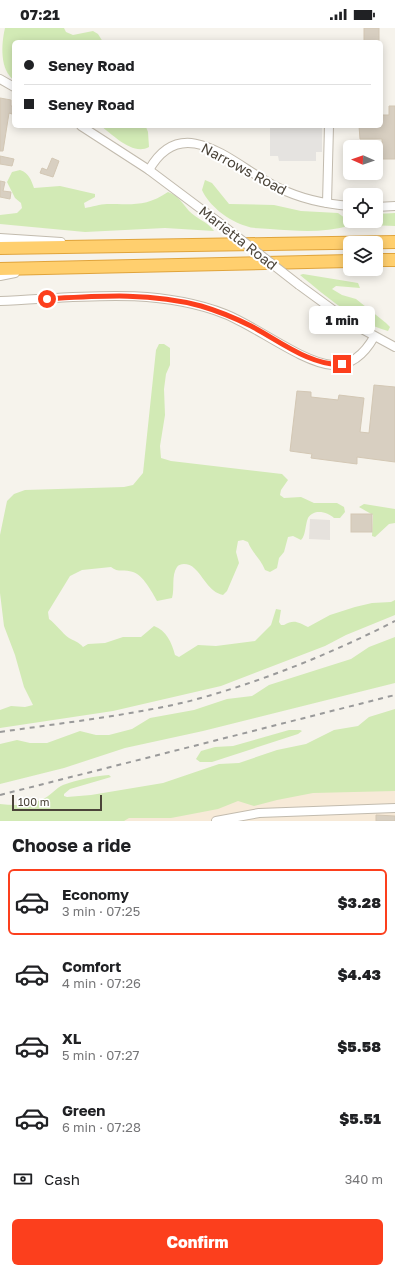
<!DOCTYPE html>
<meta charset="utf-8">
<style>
body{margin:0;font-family:"Golos Text",sans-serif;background:#f2f2f2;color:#202124;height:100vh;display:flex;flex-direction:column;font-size:15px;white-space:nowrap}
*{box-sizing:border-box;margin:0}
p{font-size:13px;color:#757577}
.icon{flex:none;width:22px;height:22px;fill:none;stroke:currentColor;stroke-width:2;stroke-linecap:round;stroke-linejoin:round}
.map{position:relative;height:793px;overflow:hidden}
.sheet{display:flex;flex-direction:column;background:#fff;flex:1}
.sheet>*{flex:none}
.banner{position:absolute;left:12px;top:12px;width:371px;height:88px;border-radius:6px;box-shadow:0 2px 10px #0003;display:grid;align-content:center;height:88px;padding:0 12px;background:#fff}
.needle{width:26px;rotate:272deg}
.buttons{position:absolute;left:343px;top:112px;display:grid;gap:8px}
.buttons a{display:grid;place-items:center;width:40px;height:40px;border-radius:6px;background:#fff;box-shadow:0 2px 10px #0003;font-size:20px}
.scale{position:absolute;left:12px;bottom:10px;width:90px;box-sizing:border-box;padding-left:4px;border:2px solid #4b4439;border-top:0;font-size:11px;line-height:14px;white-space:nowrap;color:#4b4439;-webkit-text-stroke:3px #fff;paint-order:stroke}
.end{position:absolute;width:18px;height:18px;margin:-9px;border:5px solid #fc3f1d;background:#fff;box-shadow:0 0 0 2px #fff}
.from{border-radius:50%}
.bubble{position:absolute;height:28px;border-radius:6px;background:#fff;box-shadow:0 2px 10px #0003;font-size:13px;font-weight:800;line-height:28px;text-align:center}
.banner b{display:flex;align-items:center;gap:14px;height:38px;font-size:15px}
.banner b+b{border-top:1px solid #e0e0e0}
.banner i{width:10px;height:10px;background:#202124}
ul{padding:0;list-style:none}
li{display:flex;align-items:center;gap:12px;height:66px;margin:0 8px 6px;padding:0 4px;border:2px solid transparent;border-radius:6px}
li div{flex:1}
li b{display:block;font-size:15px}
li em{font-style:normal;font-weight:800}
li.on{border-color:#fc3f1d}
li>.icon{width:36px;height:36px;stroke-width:1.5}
h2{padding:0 12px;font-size:18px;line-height:48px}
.pay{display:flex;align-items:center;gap:10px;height:44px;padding:0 12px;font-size:15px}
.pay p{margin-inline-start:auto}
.button{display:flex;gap:8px;margin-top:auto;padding:8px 12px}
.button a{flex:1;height:46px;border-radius:6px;background:#fc3f1d;color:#fff;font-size:16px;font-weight:800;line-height:46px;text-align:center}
.status{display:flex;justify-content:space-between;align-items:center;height:28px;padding:0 20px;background:#fff;direction:ltr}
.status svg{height:11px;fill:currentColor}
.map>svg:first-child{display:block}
.commercial{fill:#f7ead8}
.industrial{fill:#e6e2dd}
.green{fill:#d2eab5}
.parking{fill:#e5e3e0}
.building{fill:#d8cfc1;stroke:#d3c7b4}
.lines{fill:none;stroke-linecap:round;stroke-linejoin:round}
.minor-casing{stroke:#c2bbae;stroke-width:10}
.highway-casing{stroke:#e0a43c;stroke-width:14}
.minor{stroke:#fff;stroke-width:8}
.highway{stroke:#ffcf6e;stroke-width:12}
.rail{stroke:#9a9a9a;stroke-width:2;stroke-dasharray:5 5;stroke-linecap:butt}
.minor-bridge-casing{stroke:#c2bbae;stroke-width:10;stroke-linecap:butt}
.minor-bridge{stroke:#fff;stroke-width:8}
.route{stroke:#fc3f1d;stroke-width:5}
.labels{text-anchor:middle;stroke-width:4;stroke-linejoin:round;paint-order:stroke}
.street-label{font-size:14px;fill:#4b4439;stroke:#fff}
</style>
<div class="status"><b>07:21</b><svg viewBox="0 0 49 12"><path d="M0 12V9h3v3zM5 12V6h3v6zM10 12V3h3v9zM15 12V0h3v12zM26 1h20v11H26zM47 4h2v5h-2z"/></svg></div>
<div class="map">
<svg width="395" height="793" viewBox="0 0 395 793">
<rect width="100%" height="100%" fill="#f6f3ec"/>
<polygon class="commercial" points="395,759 395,793 4,793 116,777"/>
<polygon class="industrial" points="310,491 330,492 330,512 309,511"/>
<g class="green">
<path d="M5,0H64L66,4L73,7L93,3L98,6L103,14H14V52C0,42 1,17 5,0Z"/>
<path d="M101,98L146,99L148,104L149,119C133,128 113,107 101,98Z"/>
<path d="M20,142C29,145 31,152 34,160L60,158L95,166V169L84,175L85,180C92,179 100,176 107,176C132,176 146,179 168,164C178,167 183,176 189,183C197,191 208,194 214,203L165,200L85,204L0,196V187L17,185L22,180L21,175L15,170L7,154L12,144Z"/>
<path d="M205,152L212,155L229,176L274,177L301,183L338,185L349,193V198C323,205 297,203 270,201C263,200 253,201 246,198C229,193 209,178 202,162Z"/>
<polygon points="395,185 395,198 368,197 363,193 376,193 376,186"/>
<path d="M303,246L358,255L360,260L336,258L332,261L342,267L356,271L386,295L390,299L388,303C354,293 327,269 300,247Z"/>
<path d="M159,316H164L170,320V337L166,346L164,361L165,387L160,418L161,430L171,433L282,446L288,452L281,462L280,467L284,470L301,469L314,475H337L344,479L345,484L340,490H334C328,484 314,480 308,490C305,497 306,507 301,512L293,508L288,509L284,524L279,530L277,540L270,544L265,542C261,531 252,525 248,514L243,512L238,513L236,524L239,535L227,563L223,567C209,564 204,549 194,540C190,536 181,534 177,539C171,548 175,560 172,570L157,573C152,564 143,547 133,544C125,541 118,545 111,539L82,542L70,548L48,584L49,591C56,596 62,605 69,610C74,613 79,614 83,619L88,616L105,615L123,609H141L154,598C166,602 172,615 175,627L179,629L198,617L216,618L255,613L271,597L276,581L281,582L279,594L281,597H284C294,591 298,594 308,599L330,587L355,579L372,575L391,574L395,572V587L346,607L325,618L221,658L113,683L0,700V682L11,678L25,679L33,677L24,659L15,627L4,598L0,565V507L7,473L14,466L25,462L124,459L133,457L143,445L156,322Z"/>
<polygon points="364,476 395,481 395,495 389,496 375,509 372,508 373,487 359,479"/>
<polygon points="395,609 395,655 203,703 125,720 64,740 0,756 0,716 17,712 30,715 47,715 80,703 96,707 109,707 132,701 150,690 194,682 227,671 252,668 269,657 351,631 369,619"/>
<path d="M395,681V763L313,765L277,772L254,778L238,773L218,781L171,790H129L124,793H0V776C16,778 30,778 45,770C52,766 56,760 63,757C76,752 95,748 109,747L111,749L70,761L64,766V768L67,769L91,767L163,755L219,736L239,735L277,722L306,716L334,702L358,698L369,689Z"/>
<polygon points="289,702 300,702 302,703 298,706 212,734 200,734 196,731 201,723 215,719 233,718"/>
</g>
<polygon class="parking" points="270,98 322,98 322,124 316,124 316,133 279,133 278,128 270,128"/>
<g class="building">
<rect x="364" y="0" width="15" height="14"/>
<polygon points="0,70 11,72 11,78 14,78 12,86 9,85 3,123 0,123"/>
<polygon points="389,78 395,78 395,131 382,131 382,111 360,111 359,98 381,98 381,87 389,87"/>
<polygon points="0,128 14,131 12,138 0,136"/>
<polygon points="52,130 59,133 53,149 40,145 42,140 47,142"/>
<polygon points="0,153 5,154 3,163 11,164 10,171 0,169"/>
<polygon points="374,357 395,359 395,434 357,429 357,436 311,430 312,426 290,423 297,363 311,364 311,369 338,372 339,367 364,370 360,404 369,405"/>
<rect x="351" y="486" width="21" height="18"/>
<polygon points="376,787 395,788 395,793 376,793"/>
</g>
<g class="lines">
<defs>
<g id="minor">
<polyline points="0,51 14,59"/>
<polyline points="81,98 149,142 217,193"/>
<path d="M149,142C184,80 237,141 279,160C301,171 325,176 350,178"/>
<polyline points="327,175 329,98"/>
<polyline points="376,179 395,178"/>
<polyline points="0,210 61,214"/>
<polyline points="0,248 15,245"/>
<polyline points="299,257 351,295 395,319"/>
<path d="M0,273C75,270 153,258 225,286C256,298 301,334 332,337C352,338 365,325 374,309"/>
<polyline points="216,793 259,785 395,780"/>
</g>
<g id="highway">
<polyline points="0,220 395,214"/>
<polyline points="376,232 395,232"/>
<polyline points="0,241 350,233"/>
</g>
</defs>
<use href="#minor" class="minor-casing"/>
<use href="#highway" class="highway-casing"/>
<use href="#minor" class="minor"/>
<use href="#highway" class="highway"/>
<g class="rail">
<path d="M0,704C62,695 125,688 186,674C256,656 331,626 395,593"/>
<polyline points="0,767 395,667"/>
</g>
<defs>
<polyline id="minor-bridge" points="217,193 299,257"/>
</defs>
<use href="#minor-bridge" class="minor-bridge-casing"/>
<use href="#minor-bridge" class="minor-bridge"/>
</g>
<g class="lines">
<path class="route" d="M47,271C98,268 150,264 201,278C218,283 235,290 251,298C278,312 312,339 342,336"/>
</g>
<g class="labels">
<g class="street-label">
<text transform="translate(244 141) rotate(28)" y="5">Narrows Road</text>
<text transform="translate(238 210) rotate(38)" y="5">Marietta Road</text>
</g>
</g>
</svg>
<div class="buttons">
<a><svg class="needle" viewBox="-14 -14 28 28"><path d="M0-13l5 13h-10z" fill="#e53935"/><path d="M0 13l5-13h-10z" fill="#757577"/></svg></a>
<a><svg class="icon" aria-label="locate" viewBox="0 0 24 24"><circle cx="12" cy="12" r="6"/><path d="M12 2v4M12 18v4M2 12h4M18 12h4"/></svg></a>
<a><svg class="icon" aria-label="layers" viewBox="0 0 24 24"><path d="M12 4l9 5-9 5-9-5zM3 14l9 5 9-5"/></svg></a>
</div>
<div class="scale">100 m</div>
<i class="end from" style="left:47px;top:271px"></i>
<i class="end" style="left:342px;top:336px"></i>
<div class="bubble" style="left:309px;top:278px;width:66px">1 min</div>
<div class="banner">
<b><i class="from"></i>Seney Road</b>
<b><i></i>Seney Road</b>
</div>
</div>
<section class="sheet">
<h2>Choose a ride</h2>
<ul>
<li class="on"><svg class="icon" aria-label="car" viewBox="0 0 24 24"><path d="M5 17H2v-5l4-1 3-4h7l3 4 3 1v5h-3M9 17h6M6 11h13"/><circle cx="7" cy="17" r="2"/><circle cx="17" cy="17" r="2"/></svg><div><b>Economy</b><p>3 min · 07:25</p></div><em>$3.28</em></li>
<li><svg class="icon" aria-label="car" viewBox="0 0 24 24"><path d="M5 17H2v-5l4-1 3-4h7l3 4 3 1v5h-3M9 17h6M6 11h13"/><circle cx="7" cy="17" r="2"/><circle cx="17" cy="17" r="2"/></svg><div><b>Comfort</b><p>4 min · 07:26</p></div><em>$4.43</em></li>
<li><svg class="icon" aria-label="car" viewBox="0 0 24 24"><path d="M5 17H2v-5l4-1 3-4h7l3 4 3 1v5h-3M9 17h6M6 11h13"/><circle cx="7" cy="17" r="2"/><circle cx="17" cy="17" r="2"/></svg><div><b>XL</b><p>5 min · 07:27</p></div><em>$5.58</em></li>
<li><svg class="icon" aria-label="car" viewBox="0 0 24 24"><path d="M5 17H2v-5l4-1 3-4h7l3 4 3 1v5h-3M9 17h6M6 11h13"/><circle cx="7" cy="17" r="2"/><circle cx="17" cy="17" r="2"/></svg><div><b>Green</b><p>6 min · 07:28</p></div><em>$5.51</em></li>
</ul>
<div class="pay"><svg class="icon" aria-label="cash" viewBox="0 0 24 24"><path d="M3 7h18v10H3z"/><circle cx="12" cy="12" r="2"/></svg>Cash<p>340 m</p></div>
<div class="button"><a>Confirm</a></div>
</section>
